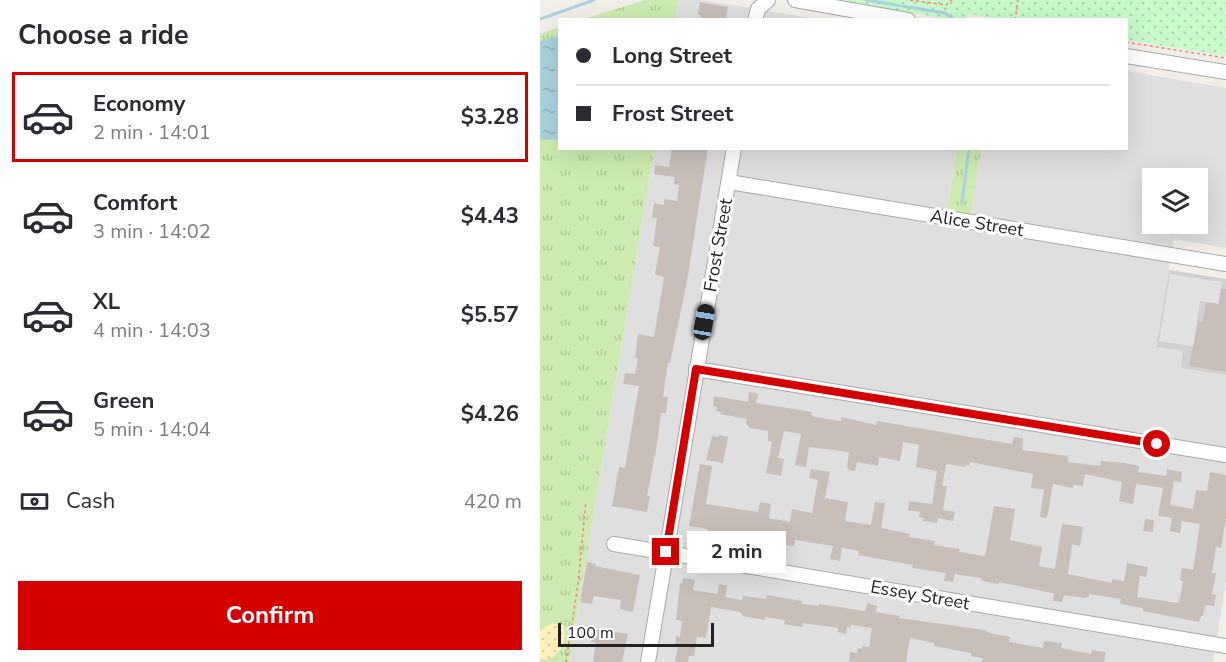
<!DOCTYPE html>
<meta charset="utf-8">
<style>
body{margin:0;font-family:"Nunito Sans",sans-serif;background:#f7f7f7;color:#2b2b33;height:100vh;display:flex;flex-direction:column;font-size:22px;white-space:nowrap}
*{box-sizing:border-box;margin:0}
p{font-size:20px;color:#7c7c81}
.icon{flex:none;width:33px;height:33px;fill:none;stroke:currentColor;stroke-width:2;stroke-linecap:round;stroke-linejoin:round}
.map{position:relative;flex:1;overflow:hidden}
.sheet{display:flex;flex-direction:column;background:#fff;width:540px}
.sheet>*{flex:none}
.hud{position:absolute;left:18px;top:18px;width:570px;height:132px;border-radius:0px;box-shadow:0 6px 24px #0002;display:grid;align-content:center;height:132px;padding:0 18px;background:#fff}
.tools{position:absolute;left:602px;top:168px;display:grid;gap:12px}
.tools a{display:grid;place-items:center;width:66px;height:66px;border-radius:0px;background:#fff;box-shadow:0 6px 24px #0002;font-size:30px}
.scale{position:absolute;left:18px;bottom:15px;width:156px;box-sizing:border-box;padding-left:6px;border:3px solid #222;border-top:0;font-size:16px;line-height:21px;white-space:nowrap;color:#222;-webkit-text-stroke:4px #fff;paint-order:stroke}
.end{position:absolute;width:27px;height:27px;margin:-14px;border:8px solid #d40000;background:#fff;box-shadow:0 0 0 3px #fff}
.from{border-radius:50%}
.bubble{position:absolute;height:42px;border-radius:0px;background:#fff;box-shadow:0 6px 24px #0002;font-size:20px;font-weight:700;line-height:42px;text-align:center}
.car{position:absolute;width:18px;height:36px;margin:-18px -9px;border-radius:8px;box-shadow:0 0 4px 2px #0007;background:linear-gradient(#222 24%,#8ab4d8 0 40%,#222 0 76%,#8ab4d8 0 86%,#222 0)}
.hud b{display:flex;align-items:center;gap:21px;height:57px;font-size:22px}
.hud b+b{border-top:2px solid #e1e1e2}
.hud i{width:15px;height:15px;background:#2b2b33}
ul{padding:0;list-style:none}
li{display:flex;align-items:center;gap:18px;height:90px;margin:0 12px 9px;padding:0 6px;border:3px solid transparent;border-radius:0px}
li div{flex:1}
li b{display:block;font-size:22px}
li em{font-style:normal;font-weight:700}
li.selected{border-color:#d40000}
li>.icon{width:54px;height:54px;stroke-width:1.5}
h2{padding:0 18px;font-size:27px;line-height:72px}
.pay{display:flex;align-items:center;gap:15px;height:66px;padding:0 18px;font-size:22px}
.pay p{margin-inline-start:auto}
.primary-button{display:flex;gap:12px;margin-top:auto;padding:12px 18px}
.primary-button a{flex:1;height:69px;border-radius:0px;background:#d40000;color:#fff;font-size:24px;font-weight:700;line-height:69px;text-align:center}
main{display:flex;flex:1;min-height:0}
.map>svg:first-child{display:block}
.residential{fill:#e0dfdf;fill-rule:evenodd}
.religious{fill:#d0d0d0}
.grass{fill:url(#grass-tufts)}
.sand{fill:url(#sand-dots)}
.park{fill:url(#park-dots)}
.parking{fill:#e2e2e2}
.water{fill:url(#water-ripples)}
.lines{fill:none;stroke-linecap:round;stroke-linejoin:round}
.stream{stroke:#aad3df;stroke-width:3}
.building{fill:#c7bfb8}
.minor-casing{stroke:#a9a9a9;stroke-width:16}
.path{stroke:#fa8072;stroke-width:1.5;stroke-dasharray:3 3;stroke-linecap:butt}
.minor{stroke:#fff;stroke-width:14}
.route{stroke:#d40000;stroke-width:8}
.labels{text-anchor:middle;stroke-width:6;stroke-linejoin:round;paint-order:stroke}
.street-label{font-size:18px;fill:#222;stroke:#fff}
</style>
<main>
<section class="sheet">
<h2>Choose a ride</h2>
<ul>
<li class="selected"><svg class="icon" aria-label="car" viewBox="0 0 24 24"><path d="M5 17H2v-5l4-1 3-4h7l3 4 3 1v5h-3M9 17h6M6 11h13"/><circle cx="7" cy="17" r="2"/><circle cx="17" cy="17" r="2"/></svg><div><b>Economy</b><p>2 min · 14:01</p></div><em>$3.28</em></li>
<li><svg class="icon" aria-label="car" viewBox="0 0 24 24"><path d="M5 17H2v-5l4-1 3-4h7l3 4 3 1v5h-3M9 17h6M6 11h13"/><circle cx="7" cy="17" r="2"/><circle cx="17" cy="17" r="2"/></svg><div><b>Comfort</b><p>3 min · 14:02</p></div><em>$4.43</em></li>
<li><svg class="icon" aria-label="car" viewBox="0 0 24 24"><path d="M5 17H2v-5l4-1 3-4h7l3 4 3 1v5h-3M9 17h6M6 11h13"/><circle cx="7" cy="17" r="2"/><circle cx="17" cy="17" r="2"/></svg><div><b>XL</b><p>4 min · 14:03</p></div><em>$5.57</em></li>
<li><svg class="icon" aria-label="car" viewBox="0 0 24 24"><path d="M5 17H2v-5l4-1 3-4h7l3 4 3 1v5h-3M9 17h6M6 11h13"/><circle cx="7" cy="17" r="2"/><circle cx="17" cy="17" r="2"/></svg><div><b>Green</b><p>5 min · 14:04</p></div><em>$4.26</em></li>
</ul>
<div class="pay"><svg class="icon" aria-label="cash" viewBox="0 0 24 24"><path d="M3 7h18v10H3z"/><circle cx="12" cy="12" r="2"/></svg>Cash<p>420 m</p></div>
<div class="primary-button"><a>Confirm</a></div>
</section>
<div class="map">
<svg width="686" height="662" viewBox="0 0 686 662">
<defs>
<pattern id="grass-tufts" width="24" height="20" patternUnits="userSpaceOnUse" patternTransform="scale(1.5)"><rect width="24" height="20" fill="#cdebb0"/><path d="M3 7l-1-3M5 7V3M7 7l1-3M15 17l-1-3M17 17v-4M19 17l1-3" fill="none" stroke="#b0c997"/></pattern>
<pattern id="sand-dots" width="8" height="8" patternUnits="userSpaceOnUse" patternTransform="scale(1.5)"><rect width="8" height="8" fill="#fff1ba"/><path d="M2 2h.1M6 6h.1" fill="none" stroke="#dacea0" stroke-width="1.8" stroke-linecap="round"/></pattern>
<pattern id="park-dots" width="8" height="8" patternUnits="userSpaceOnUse" patternTransform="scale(1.5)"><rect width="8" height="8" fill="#c8facc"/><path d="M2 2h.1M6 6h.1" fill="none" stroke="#acd6af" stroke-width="1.8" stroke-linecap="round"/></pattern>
<pattern id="water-ripples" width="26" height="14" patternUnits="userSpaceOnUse" patternTransform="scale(1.5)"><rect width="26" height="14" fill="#aad3df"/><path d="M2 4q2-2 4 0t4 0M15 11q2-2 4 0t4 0" fill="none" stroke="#92b5bf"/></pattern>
</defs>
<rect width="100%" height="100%" fill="#f2efe9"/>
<g class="residential">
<polygon points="138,0 161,0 277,19 135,20"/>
<path d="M587,71L686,88V248L634,239L616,347L644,351L641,368L686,375V581L673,662H29L114,149H417L407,209L431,214L441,149L586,148ZM612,178H657V224H612Z"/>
</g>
<polygon class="religious" points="629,270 686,279 686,375 641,368 643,351 616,347"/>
<g class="grass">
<polygon points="105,0 138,0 135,19 44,19"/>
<polygon points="19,27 20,148 114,149 29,662 0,662 0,34"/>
<polygon points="417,149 441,149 431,214 407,210"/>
</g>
<path class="sand" d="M19,623L23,625C29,639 19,661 2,659L0,658V631L8,625Z"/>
<polygon class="park" points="295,0 686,0 686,56 587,40 586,20 466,20 429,14 423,19 408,19"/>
<polygon class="parking" points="630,274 682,282 678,304 660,301 655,335 657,347 619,341"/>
<polygon class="water" points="19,36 19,139 0,140 0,41"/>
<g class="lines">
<g class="stream">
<polyline points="326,0 405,13 412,18"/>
<polyline points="0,19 54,0"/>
<polyline points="422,203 429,148"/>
</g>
</g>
<g class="building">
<polygon points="160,2 188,7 186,20 160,20 161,16 158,15"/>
<polygon points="132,148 168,148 147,281 130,363 128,363 123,397 128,397 126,413 121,413 116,450 107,496 110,496 107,512 72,506 79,467 85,468 99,386 83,384 85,373 95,374 98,358 95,358 98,334 114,337 124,277 115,274 120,247 113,246 117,218 112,218 114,203 124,205 124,199 137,201 139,185 134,184 135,177 114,174 115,165 129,167"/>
<polygon points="681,289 686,289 686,372 649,366 658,321 663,322 666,302 679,304"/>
<polygon points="209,392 218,394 216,403 272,412 271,415 275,417 301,421 302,417 336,425 337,421 472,444 474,437 483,438 482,450 528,456 528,462 560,466 561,461 584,463 599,466 598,472 626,476 627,469 636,471 642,472 641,482 634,481 630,505 653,509 656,490 667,491 670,472 686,475 686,518 681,548 676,547 672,573 676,573 672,594 676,595 674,606 665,605 663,616 661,616 659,622 603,611 603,608 580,604 581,599 549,594 549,597 543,598 524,595 522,602 513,601 514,593 512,593 459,582 459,584 447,582 441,580 441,578 415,574 413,582 404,581 406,573 372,568 373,565 318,555 319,551 302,548 300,561 290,559 293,546 255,540 254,546 245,545 245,542 225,539 225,541 182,533 177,532 177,535 167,534 168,529 149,526 160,464 172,466 166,504 218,512 220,502 231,504 229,518 250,522 252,509 272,513 278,480 269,478 271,469 290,472 285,498 308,502 305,521 331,525 335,502 345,503 341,528 370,534 369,537 395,541 394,545 420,549 419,552 445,556 454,506 475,509 470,540 502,547 499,566 515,569 522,524 543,527 540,546 532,544 528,574 572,583 572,579 584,581 587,563 608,567 606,577 600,576 597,597 639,603 643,581 640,580 642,568 653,570 660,524 642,521 640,533 630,531 632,518 618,516 623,488 596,484 593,504 579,501 582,482 545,474 543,486 533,485 533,488 513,484 507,518 500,517 504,490 491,488 493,474 430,462 429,466 426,465 425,467 408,464 406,465 402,486 407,486 403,510 415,512 413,521 398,518 397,523 383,521 384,518 379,517 380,512 368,510 369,501 392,504 397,471 376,467 379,445 363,442 360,461 339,457 338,466 317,462 315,471 309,470 307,467 309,452 269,447 266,467 255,465 261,434 244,431 238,458 244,459 241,476 226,473 232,442 228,441 228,431 210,428 206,424 207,419 180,414 181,412 176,411 177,407 173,406 174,396 208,402"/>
<polygon points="180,435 188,437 183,463 166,460 172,436 179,437"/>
<polygon points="605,519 614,520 613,532 603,531"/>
<polygon points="47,562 56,564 55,566 100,575 93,612 80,609 81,600 54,596 52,604 40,602"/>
<polygon points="143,578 155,580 153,590 177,594 179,584 187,586 185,597 202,600 203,596 226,599 227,595 262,601 262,604 279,606 279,604 325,611 327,603 337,606 336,612 360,616 359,618 445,630 449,633 470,637 469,642 503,648 504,641 522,643 521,648 551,654 552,650 566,652 564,662 442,662 443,658 431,656 431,653 394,646 394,643 370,638 366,662 314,662 309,661 310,652 317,653 318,648 322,649 322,646 329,647 332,628 311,625 311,628 307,627 306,634 298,632 298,628 263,623 262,627 244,624 245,620 225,617 225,620 207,617 202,615 200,612 171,607 166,638 157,637 154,656 149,656 148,662 137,662 135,661 138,647 135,646 136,636 140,637 142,621 136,620 140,583 142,583"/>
<polygon points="53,629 88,634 82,662 53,662 56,643 51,642"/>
</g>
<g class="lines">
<defs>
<g id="minor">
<polyline points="255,0 368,20"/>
<polyline points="215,20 218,9 228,0"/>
<polyline points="586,56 686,72"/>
<polyline points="189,182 686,264"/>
<polyline points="156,369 686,455"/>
<polyline points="74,544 686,646"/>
<polyline points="108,662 194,148"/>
</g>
</defs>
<use href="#minor" class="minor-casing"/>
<g class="path">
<polyline points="370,0 406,5 412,0"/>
<polyline points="475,20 478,0"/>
<polyline points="586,42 686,58"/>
<polyline points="26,662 38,584 46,501"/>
</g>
<use href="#minor" class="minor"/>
</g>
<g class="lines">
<polyline class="route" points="126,552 156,369 617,444"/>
</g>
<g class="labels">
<g class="street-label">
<text transform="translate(437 223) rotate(9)" y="6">Alice Street</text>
<text transform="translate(178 245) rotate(-80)" y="6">Frost Street</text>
<text transform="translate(380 595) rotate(10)" y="6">Essey Street</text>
</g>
</g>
</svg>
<div class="tools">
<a><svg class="icon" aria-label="layers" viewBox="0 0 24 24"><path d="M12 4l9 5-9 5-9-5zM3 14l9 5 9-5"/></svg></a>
</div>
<div class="scale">100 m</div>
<i class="end from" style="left:617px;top:444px"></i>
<i class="end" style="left:126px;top:552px"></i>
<div class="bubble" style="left:147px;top:531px;width:99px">2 min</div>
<i class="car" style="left:164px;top:322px;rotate:10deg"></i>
<div class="hud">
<b><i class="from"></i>Long Street</b>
<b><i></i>Frost Street</b>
</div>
</div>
</main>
